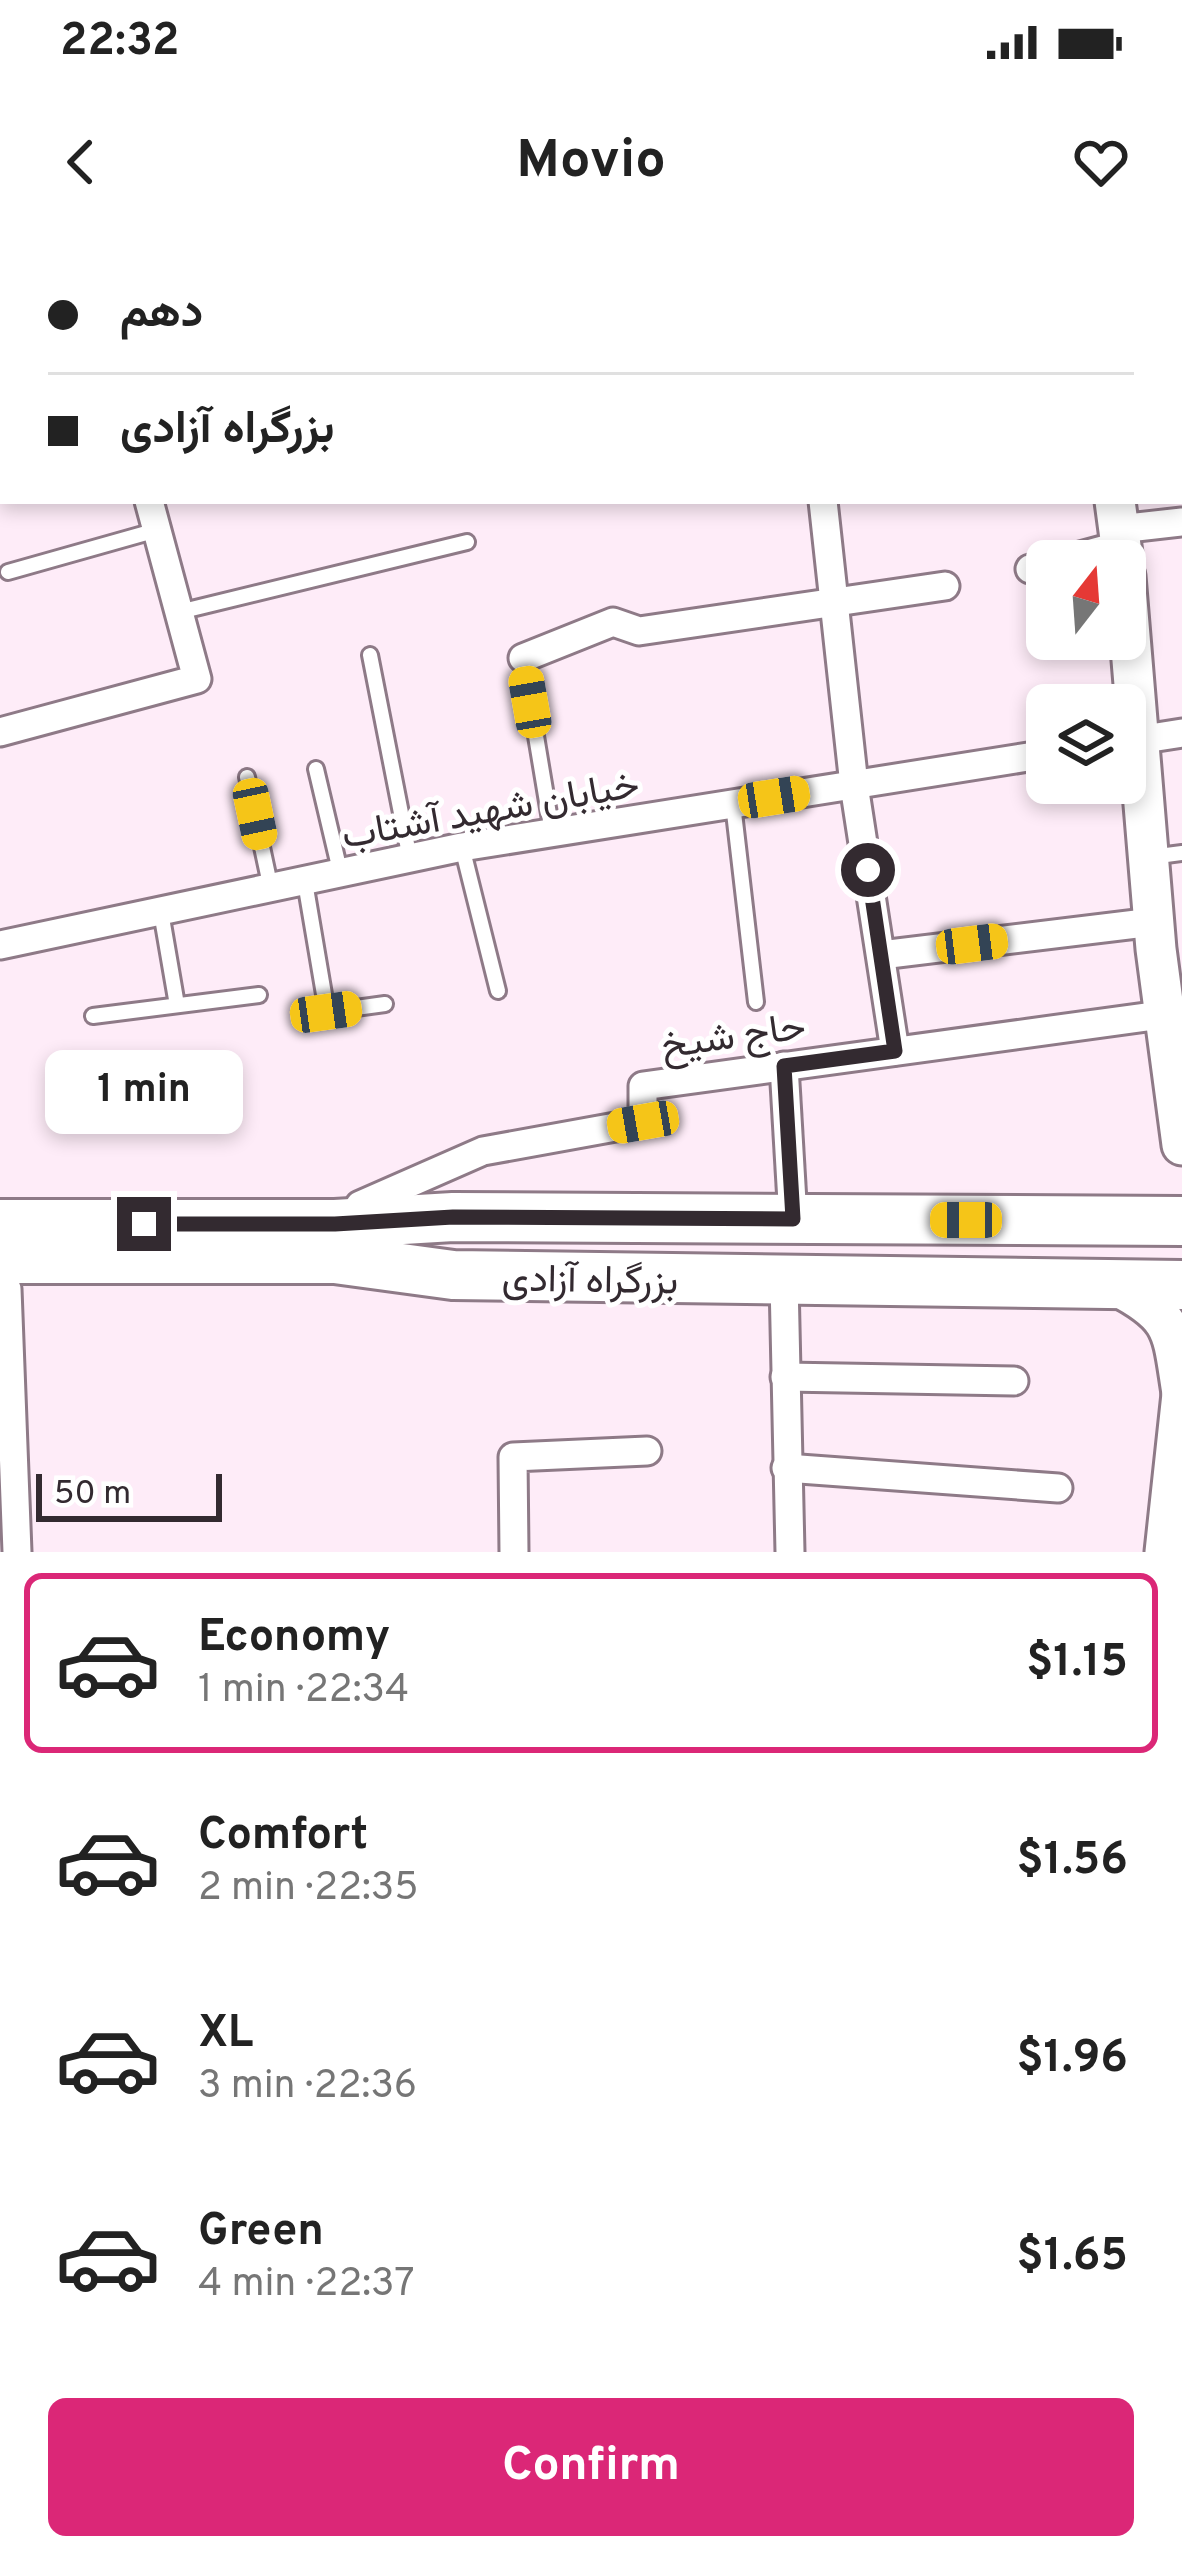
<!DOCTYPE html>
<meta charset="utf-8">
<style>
body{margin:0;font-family:Overpass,Vazirmatn,sans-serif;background:#f2f2f2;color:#222;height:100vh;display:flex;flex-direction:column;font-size:45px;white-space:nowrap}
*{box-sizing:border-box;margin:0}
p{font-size:39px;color:#767676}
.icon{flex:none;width:66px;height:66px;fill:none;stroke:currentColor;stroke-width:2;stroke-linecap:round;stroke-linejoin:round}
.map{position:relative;height:1312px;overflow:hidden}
.side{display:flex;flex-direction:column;background:#fff;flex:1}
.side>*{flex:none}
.top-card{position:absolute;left:0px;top:0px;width:1182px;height:264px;box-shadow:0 6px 18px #0003;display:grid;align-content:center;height:264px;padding:0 48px;background:#fff}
.needle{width:78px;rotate:17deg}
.fabs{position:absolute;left:1026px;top:300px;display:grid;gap:24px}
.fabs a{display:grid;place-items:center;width:120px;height:120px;border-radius:18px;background:#fff;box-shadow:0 6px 18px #0003;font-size:60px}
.scale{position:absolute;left:36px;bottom:30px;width:186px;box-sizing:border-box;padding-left:12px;border:6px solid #332a30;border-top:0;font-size:33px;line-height:42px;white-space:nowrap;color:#332a30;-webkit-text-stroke:9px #fff;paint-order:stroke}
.end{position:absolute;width:54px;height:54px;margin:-27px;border:15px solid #332a30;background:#fff;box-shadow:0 0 0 6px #fff}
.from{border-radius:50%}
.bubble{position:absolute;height:84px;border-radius:18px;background:#fff;box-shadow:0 6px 18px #0003;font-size:39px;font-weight:700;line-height:84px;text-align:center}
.car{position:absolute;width:36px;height:72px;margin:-36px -18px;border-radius:15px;box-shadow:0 0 9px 3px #0007;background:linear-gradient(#f5c518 24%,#345 0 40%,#f5c518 0 76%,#345 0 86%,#f5c518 0)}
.top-card b{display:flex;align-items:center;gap:42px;height:114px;font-size:45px}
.top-card b+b{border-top:3px solid #e0e0e0}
.top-card i{width:30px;height:30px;background:#222}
ul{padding:21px 0 0;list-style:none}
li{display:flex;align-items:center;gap:36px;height:180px;margin:0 24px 18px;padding:0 24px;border:6px solid transparent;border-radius:18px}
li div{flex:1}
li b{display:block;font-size:45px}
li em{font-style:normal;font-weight:700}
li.selected{border-color:#db2777}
li>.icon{width:108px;height:108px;stroke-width:1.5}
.action{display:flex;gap:24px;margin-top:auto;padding:24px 48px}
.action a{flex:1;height:138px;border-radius:18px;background:#db2777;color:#fff;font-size:48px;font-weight:700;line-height:138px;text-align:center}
.status{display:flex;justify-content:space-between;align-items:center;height:84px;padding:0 60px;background:#fff;direction:ltr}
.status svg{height:33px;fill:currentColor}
header{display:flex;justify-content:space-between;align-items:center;height:156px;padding:0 48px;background:#fff;font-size:54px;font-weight:700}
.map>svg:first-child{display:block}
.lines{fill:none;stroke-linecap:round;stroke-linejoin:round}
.lane-casing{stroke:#8e7a87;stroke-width:20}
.street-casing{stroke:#8e7a87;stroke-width:33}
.secondary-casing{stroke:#8e7a87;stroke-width:45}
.highway-casing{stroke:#8e7a87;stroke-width:54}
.path{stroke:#9e9099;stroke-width:4.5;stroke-dasharray:3 9;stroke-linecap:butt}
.lane{stroke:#fff;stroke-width:14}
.street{stroke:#fff;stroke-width:27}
.secondary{stroke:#fff;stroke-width:39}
.highway{stroke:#fff;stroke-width:48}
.route{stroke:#332a30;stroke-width:15}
.labels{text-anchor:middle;stroke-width:10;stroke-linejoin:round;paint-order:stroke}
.street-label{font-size:39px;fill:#332a30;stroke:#fff}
</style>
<div class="status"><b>22:32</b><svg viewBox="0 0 49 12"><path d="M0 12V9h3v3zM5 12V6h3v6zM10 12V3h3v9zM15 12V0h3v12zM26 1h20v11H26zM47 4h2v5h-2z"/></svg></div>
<header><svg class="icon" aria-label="back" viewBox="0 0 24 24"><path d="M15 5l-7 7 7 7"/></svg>Movio<svg class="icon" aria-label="heart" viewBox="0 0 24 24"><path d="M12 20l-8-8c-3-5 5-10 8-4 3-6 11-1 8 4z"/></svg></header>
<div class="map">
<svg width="1182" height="1312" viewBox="0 0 1182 1312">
<rect width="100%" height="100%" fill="#feecf8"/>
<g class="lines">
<defs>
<g id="lane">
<polyline points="3,0 4,3"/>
<polyline points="583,0 583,3"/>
<polyline points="368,3 379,0"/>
<polyline points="0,118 3,117"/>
<polyline points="1179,153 1182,152"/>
<polyline points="8,332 157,290"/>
<polyline points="179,372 467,302"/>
<polyline points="370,415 410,619"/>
<polyline points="523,418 552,592"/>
<polyline points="316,529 341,635"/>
<polyline points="247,537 271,649"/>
<polyline points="733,564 756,762"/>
<polyline points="462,607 498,751"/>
<polyline points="1151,617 1182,613"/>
<polyline points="305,642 327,772 385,764"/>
<polyline points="161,672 177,765"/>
<polyline points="93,776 259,755"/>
</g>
<g id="street">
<polyline points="129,0 130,3"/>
<polyline points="671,0 671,3"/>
<polyline points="823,261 854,545 895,811"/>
<polyline points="1119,289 1182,282"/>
<polyline points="1062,321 1121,305"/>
<polyline points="1030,329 1047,325"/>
<polyline points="523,418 613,382 639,391 945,346"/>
<polyline points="0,492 197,439 149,261"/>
<polyline points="1125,502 1182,493"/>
<polyline points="0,705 462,607 1047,514"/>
<polyline points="881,715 1153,682"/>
<polyline points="784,826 793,979"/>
<polyline points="360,965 483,911 643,882 643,846 1182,772"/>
<polyline points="784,1041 790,1312"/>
<polyline points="7,1049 17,1312"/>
<polyline points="785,1137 1014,1141"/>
<polyline points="786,1228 1058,1248"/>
<polyline points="514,1312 513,1217 647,1211"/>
</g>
<g id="secondary">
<polyline points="1084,0 1085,3"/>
<polyline points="1115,261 1123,321"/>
<polyline points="1125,336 1156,709 1182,905"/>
<path d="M1117,1046C1176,1077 1172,1091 1182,1153"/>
<polyline points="1165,1312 1182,1154"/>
</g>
<g id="highway">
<polyline points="0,984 335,984 453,977 1182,981"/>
<polyline points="0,1019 335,1019 453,1035 1182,1045"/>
</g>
</defs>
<use href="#lane" class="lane-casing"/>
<use href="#street" class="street-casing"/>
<use href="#secondary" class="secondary-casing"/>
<use href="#highway" class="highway-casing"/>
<polyline class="path" points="1179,84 1182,83"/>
<use href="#lane" class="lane"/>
<use href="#street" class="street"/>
<use href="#secondary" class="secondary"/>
<use href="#highway" class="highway"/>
</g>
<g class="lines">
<polyline class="route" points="144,984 335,984 453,977 793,979 784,826 895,811 868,630"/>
</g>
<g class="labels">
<g class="street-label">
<text transform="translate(490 568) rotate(-10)" y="14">خیابان شهید آشتاب</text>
<text transform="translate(733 794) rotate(-8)" y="14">حاج شیخ</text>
<text transform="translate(590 1038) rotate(1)" y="14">بزرگراه آزادی</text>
</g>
</g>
</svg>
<div class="fabs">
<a><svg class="needle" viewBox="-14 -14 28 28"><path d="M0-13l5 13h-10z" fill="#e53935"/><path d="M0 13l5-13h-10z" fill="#767676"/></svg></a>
<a><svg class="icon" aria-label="layers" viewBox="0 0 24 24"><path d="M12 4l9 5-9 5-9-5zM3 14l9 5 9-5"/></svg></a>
</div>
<div class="scale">50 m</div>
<i class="end from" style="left:868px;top:630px"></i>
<i class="end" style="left:144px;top:984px"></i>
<div class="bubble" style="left:45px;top:810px;width:198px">1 min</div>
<i class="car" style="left:530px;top:462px;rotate:350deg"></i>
<i class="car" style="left:774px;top:557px;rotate:81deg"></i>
<i class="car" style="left:255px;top:574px;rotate:168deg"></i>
<i class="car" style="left:972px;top:704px;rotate:83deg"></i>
<i class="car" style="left:326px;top:772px;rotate:82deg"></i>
<i class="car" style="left:643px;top:882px;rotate:260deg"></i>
<i class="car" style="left:966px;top:980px;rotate:270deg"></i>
<div class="top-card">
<b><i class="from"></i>دهم</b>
<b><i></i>بزرگراه آزادی</b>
</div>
</div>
<section class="side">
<ul>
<li class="selected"><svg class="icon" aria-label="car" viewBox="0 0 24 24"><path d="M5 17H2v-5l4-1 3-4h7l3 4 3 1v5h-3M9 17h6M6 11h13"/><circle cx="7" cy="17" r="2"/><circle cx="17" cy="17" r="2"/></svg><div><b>Economy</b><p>1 min · 22:34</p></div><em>$1.15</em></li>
<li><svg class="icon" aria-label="car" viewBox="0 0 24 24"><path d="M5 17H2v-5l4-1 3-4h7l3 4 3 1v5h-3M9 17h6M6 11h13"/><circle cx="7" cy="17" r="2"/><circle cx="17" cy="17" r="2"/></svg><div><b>Comfort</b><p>2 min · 22:35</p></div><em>$1.56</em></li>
<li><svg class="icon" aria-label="car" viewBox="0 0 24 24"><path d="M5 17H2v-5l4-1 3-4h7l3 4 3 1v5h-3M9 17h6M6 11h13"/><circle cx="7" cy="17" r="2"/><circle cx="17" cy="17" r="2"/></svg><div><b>XL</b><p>3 min · 22:36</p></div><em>$1.96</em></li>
<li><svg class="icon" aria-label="car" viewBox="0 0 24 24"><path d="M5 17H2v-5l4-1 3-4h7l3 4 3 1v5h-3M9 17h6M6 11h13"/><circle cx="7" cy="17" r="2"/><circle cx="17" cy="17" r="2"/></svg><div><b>Green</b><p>4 min · 22:37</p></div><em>$1.65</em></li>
</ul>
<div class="action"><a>Confirm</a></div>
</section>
